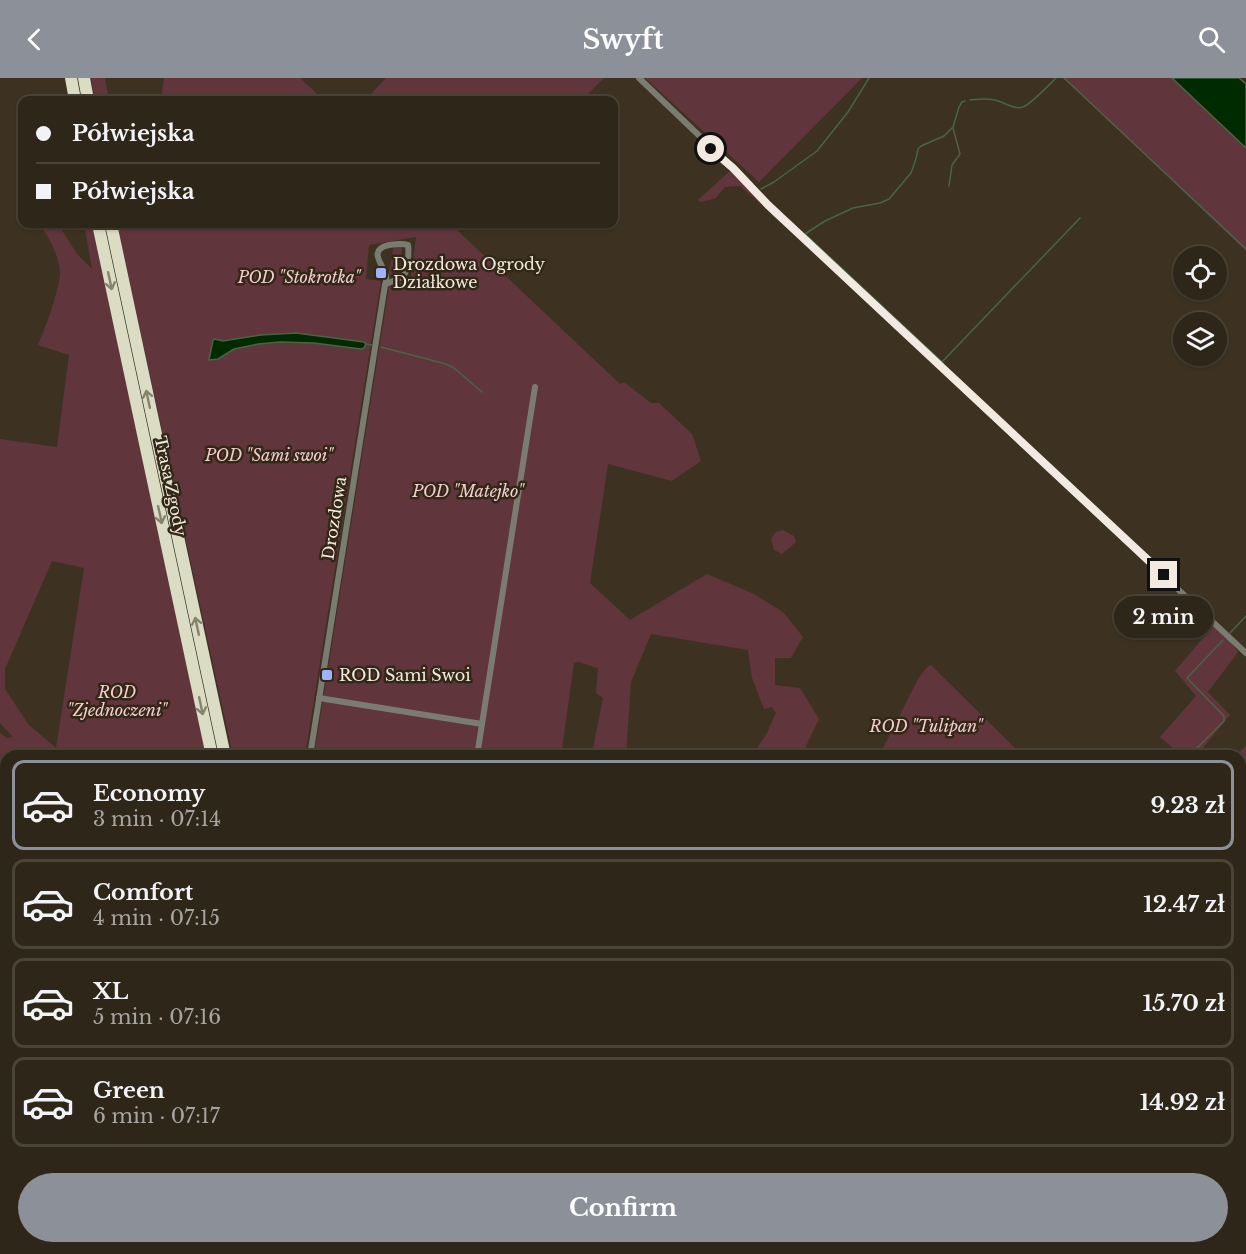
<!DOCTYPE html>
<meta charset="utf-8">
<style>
body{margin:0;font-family:"Libre Baskerville",serif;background:#362e22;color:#f1f3f6;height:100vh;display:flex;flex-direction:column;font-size:22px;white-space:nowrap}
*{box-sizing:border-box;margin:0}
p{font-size:20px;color:#a7a5a2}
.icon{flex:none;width:33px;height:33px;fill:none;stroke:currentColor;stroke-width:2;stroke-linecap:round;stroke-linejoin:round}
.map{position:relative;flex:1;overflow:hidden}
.drawer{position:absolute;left:0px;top:672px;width:1246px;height:504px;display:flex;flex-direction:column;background:#2e2619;border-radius:18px 18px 0 0;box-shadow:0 2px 4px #0004,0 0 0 2px #494338}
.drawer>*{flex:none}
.banner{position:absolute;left:18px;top:18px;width:600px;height:132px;border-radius:12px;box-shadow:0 2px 4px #0004,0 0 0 2px #494338;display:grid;align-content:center;height:132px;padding:0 18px;background:#2e2619}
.controls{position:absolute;left:1173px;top:168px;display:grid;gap:12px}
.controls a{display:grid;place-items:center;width:54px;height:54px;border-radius:50%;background:#2e2619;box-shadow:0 2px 4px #0004,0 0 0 2px #494338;font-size:30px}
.end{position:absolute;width:27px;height:27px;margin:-14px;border:8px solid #f2eae0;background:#111;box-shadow:0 0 0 3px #111}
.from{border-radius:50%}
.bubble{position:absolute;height:42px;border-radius:21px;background:#2e2619;box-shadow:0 2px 4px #0004,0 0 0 2px #494338;font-size:20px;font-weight:800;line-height:42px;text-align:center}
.banner b{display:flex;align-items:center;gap:21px;height:57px;font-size:22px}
.banner b+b{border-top:2px solid #494338}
.banner i{width:15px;height:15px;background:#f1f3f6}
ul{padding:10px 0 0;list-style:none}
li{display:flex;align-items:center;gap:18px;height:90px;margin:0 12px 9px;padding:0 6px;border:3px solid #494338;border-radius:12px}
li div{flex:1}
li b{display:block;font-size:22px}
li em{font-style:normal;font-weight:800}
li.current{border-color:#8c9099}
li>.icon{width:54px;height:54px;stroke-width:1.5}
.button{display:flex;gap:12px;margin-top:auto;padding:12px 18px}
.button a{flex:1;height:69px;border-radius:36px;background:#8c9099;color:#fff;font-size:24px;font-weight:800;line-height:69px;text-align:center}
header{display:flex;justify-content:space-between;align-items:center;height:78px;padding:0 18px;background:#8c9099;color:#fff;font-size:27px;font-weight:800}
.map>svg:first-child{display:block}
.green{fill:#61353c;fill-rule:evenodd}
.water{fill:#002b01;stroke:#496444;stroke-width:1.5}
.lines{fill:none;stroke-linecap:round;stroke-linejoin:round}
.stream{stroke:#496444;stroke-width:1.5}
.canal{stroke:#002b01;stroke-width:6}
.minor{stroke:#7a7b71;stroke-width:6}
.primary{stroke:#bfc1ac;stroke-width:9}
.motorway{stroke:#dbdcc4;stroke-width:12}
.oneway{stroke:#87826e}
.route{stroke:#f2eae0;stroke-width:8}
.poi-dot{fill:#9db4fd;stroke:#332817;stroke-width:2}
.labels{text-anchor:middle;stroke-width:5;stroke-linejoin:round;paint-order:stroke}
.poi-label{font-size:16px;fill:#f2eae0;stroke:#332817;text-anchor:start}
.park-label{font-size:16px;font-style:italic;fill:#f4ccd0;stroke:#332817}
.street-label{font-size:16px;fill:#f2eae0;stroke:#332817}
</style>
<header><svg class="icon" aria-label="back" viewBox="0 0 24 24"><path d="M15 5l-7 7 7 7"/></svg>Swyft<svg class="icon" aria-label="search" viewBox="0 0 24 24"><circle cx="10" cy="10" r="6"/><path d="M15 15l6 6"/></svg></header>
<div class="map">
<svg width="1246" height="1176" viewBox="0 0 1246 1176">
<rect width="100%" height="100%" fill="#3d3221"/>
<g class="green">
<polygon points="91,0 105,0 109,22 95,22"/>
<polygon points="164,0 300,0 324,22 161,22"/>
<polygon points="386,0 604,0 582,22 365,22"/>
<polygon points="645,0 862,0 759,104"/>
<polygon points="1064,0 1172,0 1246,69 1246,173"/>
<polygon points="733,90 767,129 761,126 740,108 725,109 716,120 701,124 698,122"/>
<path d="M40,146H58L77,176L92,191L84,146H93L206,678H6V754L0,753V655L7,660L13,659L0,645V361L57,369L69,277L38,267C45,251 60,211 60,194C59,177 49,160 40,146ZM52,483L84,490L56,670L29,647L5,611V591Z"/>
<polygon points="117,146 465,146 458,153 620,306 624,304 651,325 659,325 692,356 701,383 672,403 608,386 590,505 630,542 707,496 754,516 783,534 803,559 791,580 775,580 775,607 800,610 819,641 806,668 806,678 756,678 759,667 766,657 776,635 772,629 764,631 752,600 748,572 651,556 631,604 626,678 593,678 593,670 603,620 596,615 598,590 578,584 574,585 561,678 314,678 389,209 400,204 410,205 416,159 369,167 366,201 381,203 305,678 233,678"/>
<polygon points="400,168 402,170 399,192 403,193 396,199 391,197 389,196 393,172 394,169"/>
<polygon points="783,452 794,458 796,464 782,476 774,472 771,461 776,454"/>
<polygon points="1216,545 1238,574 1208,614 1230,637 1197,677 1197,678 1178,678 1180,676 1160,659 1196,618 1175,593"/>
<polygon points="931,587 1023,678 879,678 918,601 926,590"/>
<polygon points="1246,668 1246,792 1241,787 1240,678 1235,678"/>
<polygon points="1246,793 1246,886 1241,881 1240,799"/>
<polygon points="1241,888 1246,893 1246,1035 1241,1044"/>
<polygon points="0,1056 6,1057 6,1170 125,1170 124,1176 0,1176"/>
<polygon points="1241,1139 1246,1142 1246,1176 1226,1176 1223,1170 1240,1170"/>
<polygon points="338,1170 657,1170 656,1176 339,1176"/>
<polygon points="720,1170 794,1170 792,1176 718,1176"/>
</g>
<g class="water">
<polygon points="1172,0 1239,0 1246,6 1246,70"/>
<polygon points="296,255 364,264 366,266 364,270 361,271 314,265 280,264 258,266 234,271 218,281 209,282 213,262 215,261 223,263 261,257"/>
</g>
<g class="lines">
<g class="stream">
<polyline points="1064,0 1246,171"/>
<path d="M970,22C979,21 986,20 995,22C1004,24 1014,32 1023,29C1031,26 1049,7 1056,0"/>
<polyline points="965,23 962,24 959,29 953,49 944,58 921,68 918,71 916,81 911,95 889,121 880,125 853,130 825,143 805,156 942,284 1080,140"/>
<polyline points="949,108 952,87 960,76 953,50"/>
<polyline points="761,111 774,104 817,73 848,34 869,0"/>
<polyline points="365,266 372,267"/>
<polyline points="381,269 446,286 454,290 482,314"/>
<polyline points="1230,555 1246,538"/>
<polyline points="1191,678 1192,675 1224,643 1224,638 1187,600 1223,562"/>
<path d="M401,1176C410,1166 419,1172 430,1176"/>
</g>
<polyline class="canal" points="1240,1144 1246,1146"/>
<g class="minor">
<polyline points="639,0 733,90 768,127 1246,575"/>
<polyline points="319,620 482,646 477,678"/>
<polyline points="482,646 535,309"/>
<path d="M310,678L385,207C386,204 387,201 386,198C383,186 367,172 389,167C396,166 401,165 408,167C409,173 408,192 404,197C399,202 391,203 385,207"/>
<polyline points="1240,1133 1246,1135"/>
<polyline points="717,1176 719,1170"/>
</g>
<g class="primary">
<polyline points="0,880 6,881"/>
<polyline points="1240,1106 1246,1107"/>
<polyline points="1240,1117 1246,1119"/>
</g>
<g class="motorway">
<polyline points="71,0 75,22"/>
<polyline points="84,0 88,22"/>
<polyline points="98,146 212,678"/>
<polyline points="111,146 225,678"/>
<polyline points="314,1170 316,1176"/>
<polyline points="330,1170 331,1176"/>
</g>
</g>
<defs><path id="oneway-shaft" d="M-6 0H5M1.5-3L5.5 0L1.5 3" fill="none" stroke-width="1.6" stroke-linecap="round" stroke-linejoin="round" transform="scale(1.5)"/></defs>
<g class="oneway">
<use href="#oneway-shaft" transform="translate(110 203) rotate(78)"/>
<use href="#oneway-shaft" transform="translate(148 321) rotate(-102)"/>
<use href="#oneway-shaft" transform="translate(160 437) rotate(78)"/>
<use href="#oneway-shaft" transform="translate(197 548) rotate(-102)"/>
<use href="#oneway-shaft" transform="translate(201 628) rotate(78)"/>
</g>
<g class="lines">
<polyline class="route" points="711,71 733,90 768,127 1164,497"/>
</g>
<g class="poi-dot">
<rect x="375" y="189" width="12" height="12" rx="3"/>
<rect x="321" y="591" width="12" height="12" rx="3"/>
</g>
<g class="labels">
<g class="poi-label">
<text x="393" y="192">Drozdowa Ogrody<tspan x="393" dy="18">Działkowe</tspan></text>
<text x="339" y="603">ROD Sami Swoi</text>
</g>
<g class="park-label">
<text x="299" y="205">POD "Stokrotka"</text>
<text x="269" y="383">POD "Sami swoi"</text>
<text x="468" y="419">POD "Matejko"</text>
<text x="117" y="620">ROD<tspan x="117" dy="18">"Zjednoczeni"</tspan></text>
<text x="926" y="654">ROD "Tulipan"</text>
</g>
<g class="street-label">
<text transform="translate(171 408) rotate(78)" y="6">Trasa Zgody</text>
<text transform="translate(334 440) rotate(-81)" y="6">Drozdowa</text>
</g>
</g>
</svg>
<div class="controls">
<a><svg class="icon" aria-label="locate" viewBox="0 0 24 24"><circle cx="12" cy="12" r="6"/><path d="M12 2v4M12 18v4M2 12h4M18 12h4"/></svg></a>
<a><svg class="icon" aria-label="layers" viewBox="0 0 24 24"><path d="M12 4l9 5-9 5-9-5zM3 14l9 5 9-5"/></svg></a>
</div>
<i class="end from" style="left:711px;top:71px"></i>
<i class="end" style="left:1164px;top:497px"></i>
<div class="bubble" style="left:1114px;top:518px;width:99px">2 min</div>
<div class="banner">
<b><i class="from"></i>Półwiejska</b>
<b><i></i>Półwiejska</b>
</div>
<section class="drawer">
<ul>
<li class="current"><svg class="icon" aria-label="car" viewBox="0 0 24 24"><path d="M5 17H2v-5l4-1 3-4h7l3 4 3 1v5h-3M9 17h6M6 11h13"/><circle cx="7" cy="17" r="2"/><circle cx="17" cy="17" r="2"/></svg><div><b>Economy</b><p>3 min · 07:14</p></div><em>9.23 zł</em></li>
<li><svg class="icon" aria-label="car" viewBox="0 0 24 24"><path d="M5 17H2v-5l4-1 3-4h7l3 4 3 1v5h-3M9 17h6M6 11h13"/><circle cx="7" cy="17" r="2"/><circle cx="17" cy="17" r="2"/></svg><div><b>Comfort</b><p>4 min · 07:15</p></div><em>12.47 zł</em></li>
<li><svg class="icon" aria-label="car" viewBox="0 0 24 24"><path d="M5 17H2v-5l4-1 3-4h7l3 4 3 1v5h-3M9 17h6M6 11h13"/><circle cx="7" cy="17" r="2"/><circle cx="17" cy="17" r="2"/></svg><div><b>XL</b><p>5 min · 07:16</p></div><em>15.70 zł</em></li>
<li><svg class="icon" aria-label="car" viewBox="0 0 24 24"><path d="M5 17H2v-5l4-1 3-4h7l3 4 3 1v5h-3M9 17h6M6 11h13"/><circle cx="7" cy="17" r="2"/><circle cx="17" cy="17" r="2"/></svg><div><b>Green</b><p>6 min · 07:17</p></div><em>14.92 zł</em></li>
</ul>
<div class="button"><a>Confirm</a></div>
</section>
</div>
